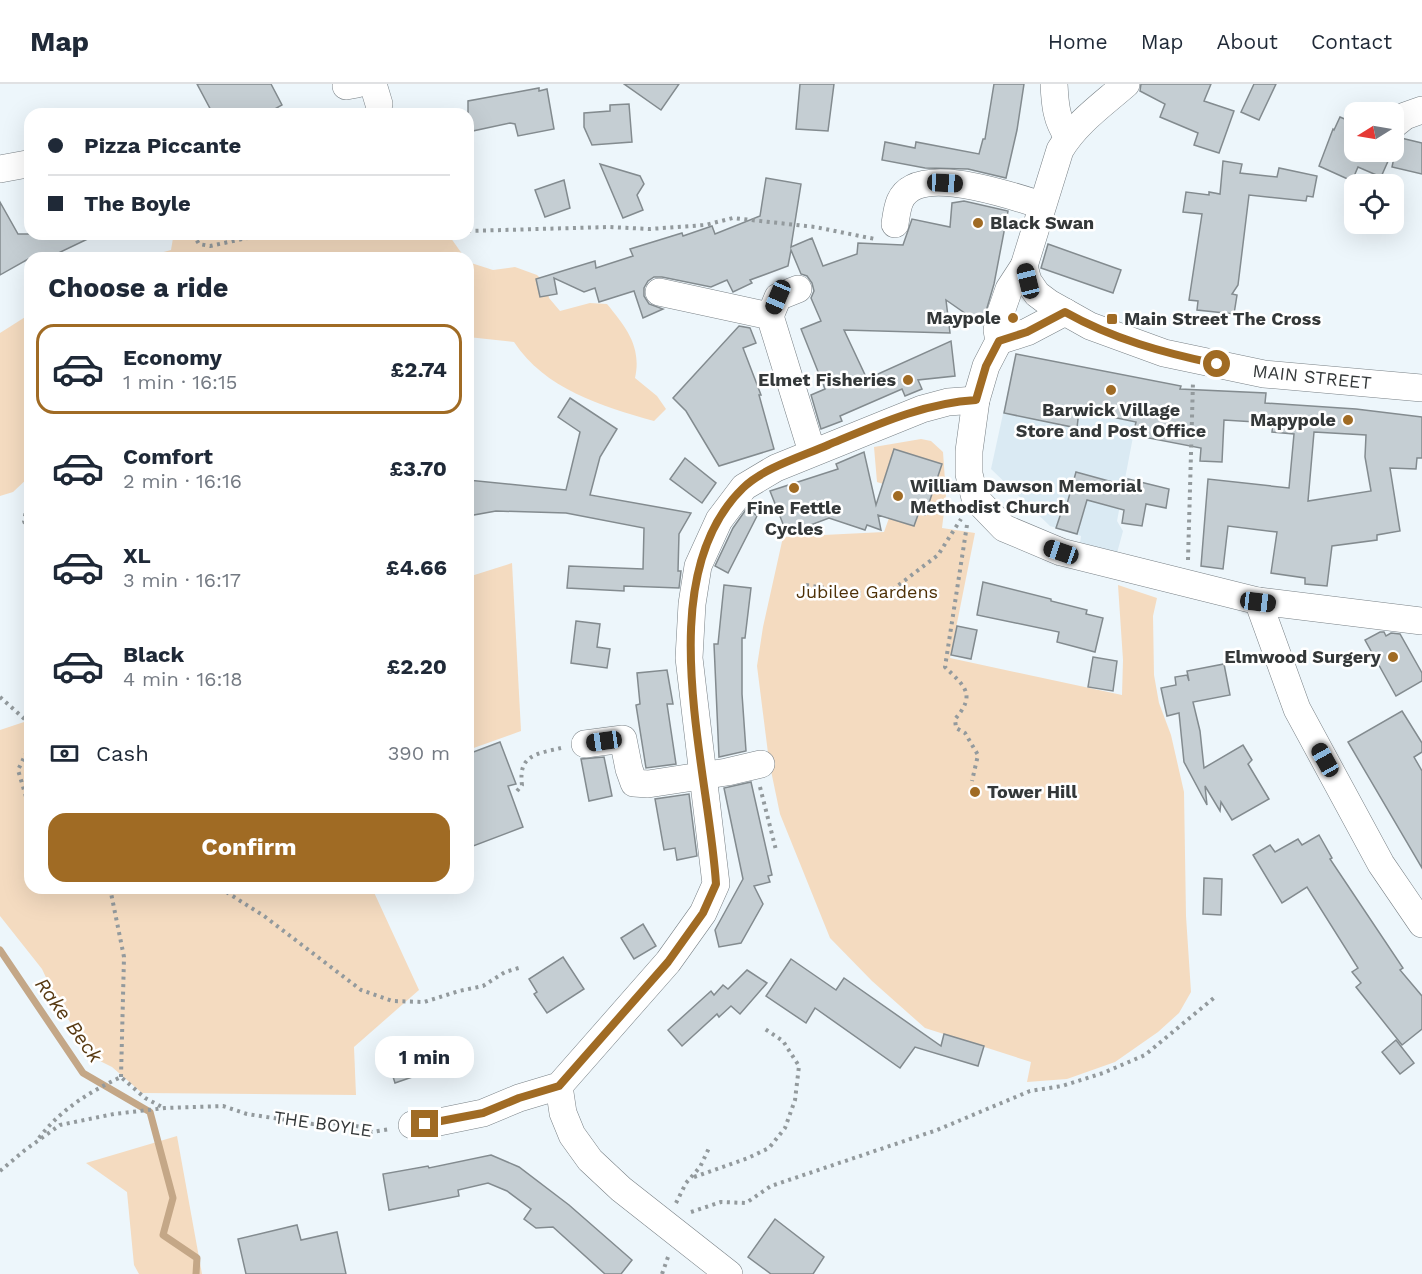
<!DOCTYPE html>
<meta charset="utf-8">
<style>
body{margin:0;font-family:"Work Sans",sans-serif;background:#f6f6f7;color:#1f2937;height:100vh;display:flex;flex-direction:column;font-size:22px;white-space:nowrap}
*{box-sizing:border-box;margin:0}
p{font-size:20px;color:#747a83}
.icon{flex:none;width:33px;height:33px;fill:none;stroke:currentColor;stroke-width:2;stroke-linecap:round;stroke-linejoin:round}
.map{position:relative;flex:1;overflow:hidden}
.side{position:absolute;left:24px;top:168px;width:450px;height:642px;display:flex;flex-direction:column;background:#fff;border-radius:18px;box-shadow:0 6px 24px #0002}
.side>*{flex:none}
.banner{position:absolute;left:24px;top:24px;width:450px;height:132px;border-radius:18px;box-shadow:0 6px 24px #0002;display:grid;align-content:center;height:132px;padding:0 24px;background:#fff}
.needle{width:39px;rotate:259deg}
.controls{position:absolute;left:1344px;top:18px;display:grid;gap:12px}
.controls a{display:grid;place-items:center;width:60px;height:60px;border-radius:12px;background:#fff;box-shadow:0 6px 24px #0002;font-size:30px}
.end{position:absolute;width:27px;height:27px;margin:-14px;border:8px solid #a06b24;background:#fff;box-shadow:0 0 0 3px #fff}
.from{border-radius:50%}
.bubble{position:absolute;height:42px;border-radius:18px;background:#fff;box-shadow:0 6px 24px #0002;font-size:20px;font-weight:700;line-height:42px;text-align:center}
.car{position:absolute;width:18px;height:36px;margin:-18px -9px;border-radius:8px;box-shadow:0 0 4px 2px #0007;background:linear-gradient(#222 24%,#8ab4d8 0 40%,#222 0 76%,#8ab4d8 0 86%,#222 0)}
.banner b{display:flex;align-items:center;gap:21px;height:57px;font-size:22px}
.banner b+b{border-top:2px solid #e0e1e3}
.banner i{width:15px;height:15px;background:#1f2937}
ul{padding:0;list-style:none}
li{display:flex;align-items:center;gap:18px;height:90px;margin:0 12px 9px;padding:0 12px;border:3px solid transparent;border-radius:18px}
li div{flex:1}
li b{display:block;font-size:22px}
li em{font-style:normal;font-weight:700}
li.current{border-color:#a06b24}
li>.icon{width:54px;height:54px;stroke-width:1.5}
h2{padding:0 24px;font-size:27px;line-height:72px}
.pay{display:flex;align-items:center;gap:15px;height:66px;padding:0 24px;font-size:22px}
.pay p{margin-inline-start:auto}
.primary-button{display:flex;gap:12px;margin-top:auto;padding:12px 24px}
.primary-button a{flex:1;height:69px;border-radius:18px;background:#a06b24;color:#fff;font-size:24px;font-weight:700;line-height:69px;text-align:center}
header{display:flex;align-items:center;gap:36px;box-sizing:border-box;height:84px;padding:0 30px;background:#fff;border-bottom:2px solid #e0e1e3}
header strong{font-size:28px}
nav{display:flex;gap:33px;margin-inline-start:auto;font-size:21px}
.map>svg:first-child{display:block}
.built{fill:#daeaf3}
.green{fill:#f4dbc0}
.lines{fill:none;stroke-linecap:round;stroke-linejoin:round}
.stream{stroke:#c4a787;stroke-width:7}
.building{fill:#c5ced3;stroke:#838b8f;stroke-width:1.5;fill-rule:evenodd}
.minor-casing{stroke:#798186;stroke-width:28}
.path{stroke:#939a9d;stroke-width:4;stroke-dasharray:3 4.5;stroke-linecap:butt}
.minor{stroke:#fff;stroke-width:27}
.route{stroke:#a06b24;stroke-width:8}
.poi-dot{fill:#a06b24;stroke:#fff;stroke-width:2}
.labels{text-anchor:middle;stroke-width:5;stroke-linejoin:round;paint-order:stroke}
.poi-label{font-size:18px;font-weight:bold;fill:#343839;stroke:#fff;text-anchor:start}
.street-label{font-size:18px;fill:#343839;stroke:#fff}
.park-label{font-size:18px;fill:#503208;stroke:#fff}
.water-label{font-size:20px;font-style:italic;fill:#583a12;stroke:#fff}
</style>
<header>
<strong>Map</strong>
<nav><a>Home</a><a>Map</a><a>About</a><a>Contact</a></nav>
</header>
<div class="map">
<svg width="1422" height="1190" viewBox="0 0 1422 1190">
<rect width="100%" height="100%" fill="#edf6fb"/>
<polygon class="built" points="1016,270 1144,295 1117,437 1123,447 1117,469 1080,459 1081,452 1050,442 991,385"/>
<g class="green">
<polygon points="169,150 448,150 465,174 131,174 136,169 156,170 171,166 173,154"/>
<path d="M468,178L493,186L515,183L537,191L546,200L549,214L560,227L590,219L607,220C626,243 642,263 635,294L657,312L666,325L654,337C601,322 545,305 514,258L468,253Z"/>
<polygon points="30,230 30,392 13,408 0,412 0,249"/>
<polygon points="921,355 931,357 943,368 946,411 942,444 975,449 950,574 1122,611 1123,576 1118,501 1157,514 1153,532 1154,591 1159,619 1171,651 1184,708 1186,832 1191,908 1179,929 1158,948 1115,978 1067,995 1027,998 1031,978 925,944 872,897 830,854 780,730 769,677 757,582 763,543 783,453 884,448 889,434 914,442 919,428 925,431 942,380 894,365 883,400 877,398 874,363"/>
<polygon points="512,479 521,647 468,666 468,493"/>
<polygon points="30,636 30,804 372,804 419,906 354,963 356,1011 142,1009 112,983 94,974 60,923 42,885 0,832 0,646"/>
<polygon points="177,1052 202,1190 139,1190 134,1181 127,1108 86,1079"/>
</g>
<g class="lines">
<polyline class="stream" points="0,866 83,989 150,1028 173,1114 163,1151 197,1174 196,1190"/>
</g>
<g class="building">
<polygon points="197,0 271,0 282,21 266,30 213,30"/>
<polygon points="624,0 679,0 661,26"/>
<polygon points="800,0 834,0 828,47 796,45"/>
<polygon points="994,0 1024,0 1017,46 1006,94 968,85 925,84 882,76 885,58 915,64 916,58 979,70 983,55 985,55"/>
<polygon points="1141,0 1211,0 1204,17 1234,27 1219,69 1194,61 1198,49 1160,33 1165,20 1140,7"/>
<polygon points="1254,0 1276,0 1259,36 1241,28"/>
<polygon points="539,4 539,7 547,5 554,45 518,52 515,40 510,39 468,48 468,17"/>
<polygon points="629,20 632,58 592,61 584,43 584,29 610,27 610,21"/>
<polygon points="1340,33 1354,39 1354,68 1372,68 1389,75 1381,93 1358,83 1352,97 1319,82 1333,45 1334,46"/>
<polygon points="1401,54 1422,59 1422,90 1392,83 1398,55"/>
<polygon points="1223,77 1242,80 1240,89 1277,93 1279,84 1317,92 1313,113 1307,112 1306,117 1249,111 1238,201 1232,210 1237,211 1234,230 1197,226 1198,217 1189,216 1202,130 1183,128 1186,108 1209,111 1209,108 1220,110"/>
<polygon points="600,80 640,92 644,100 637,111 643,126 623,134"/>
<polygon points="766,94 801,100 791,163 812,154 823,182 857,170 858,159 903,161 912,135 950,143 952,119 964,117 1008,127 994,200 982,241 946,216 950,249 844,246 867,295 951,257 955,292 918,296 922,305 905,312 902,305 840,332 842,337 821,345 811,311 825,305 801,245 821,237 811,214 814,207 812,199 807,192 801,190 791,166 788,182 750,196 752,199 733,208 727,196 711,203 662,193 654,193 648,197 644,204 644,212 649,220 663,225 643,234 634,207 599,218 595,204 584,208 554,194 557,210 540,213 536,195 595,177 596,184 633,172 630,165 682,149 683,152 712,142 715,150 760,132"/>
<polygon points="564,96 570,124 545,133 535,106"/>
<polygon points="0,118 18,150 98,150 48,174 30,174 0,191"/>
<polygon points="1048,160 1121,186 1113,209 1041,184"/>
<polygon points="739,242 750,244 756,259 743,264 761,311 759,311 774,365 719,382 686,327 673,314"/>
<path d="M1016,270L1181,302L1180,305L1266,309L1265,319L1356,325L1422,333V374H1417L1416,385L1390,384L1400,447L1377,451V456L1332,462L1327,502L1305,500V494L1271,489L1277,448L1228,442L1223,485L1201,482L1208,395L1289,404L1294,350L1272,348L1273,339L1224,336L1222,378L1200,377L1201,364L1133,351L1136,338L1079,326L1077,344L1004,329ZM1314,348L1366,351L1365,373L1371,407L1308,417Z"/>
<polygon points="570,314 617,345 600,373 590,411 691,429 679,450 678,487 681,487 679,504 624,502 624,507 567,504 569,482 643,485 644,444 566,429 496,427 468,432 468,396 566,406 580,348 558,333"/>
<polygon points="894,365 942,380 925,431 919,428 914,442 878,431 881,446 867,441 865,446 829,434 800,445 798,440 785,445 770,407 838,385 836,380 864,368 876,421"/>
<polygon points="685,374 716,399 702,419 670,395"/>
<polygon points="1076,388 1127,402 1128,395 1169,405 1166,424 1146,420 1142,442 1122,439 1124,426 1087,416 1077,450 1056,444 1062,426 1065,427"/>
<polygon points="747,424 757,432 728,489 715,482 733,444"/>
<polygon points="983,498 1051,515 1051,517 1087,526 1086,530 1103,534 1095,568 1057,558 1059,548 977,531"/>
<polygon points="724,501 751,504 745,554 742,554 742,610 746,667 719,673 714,560 718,560"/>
<polygon points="576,537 600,540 597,563 610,565 607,584 571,579"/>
<polygon points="957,542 977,546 971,575 951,571"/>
<polygon points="1380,548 1384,548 1386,552 1391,549 1400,550 1422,589 1422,597 1396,612 1365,556"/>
<polygon points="1093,573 1117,577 1113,607 1088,603"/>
<polygon points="1224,580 1230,611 1193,618 1200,647 1204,684 1243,661 1252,676 1248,680 1269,715 1232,736 1221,718 1220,727 1205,702 1207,721 1184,678 1179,629 1167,632 1161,604 1176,601 1175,593 1187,591 1189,597 1187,587"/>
<polygon points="667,586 673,620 667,620 676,680 646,684 636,621 640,620 637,589"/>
<polygon points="1402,627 1422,659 1422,668 1414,673 1422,687 1422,784 1348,658"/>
<polygon points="500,658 516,700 508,702 523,743 468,764 468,670"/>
<polygon points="604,673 612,712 589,717 581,675"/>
<polygon points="751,698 772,791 768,792 770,798 754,802 763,820 741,859 719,863 715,846 743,795 724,704"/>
<polygon points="689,710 697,772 677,776 675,764 664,766 655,715"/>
<polygon points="1319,751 1332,774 1330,775 1403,884 1400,886 1422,912 1422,945 1402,961 1356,903 1361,899 1352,888 1358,884 1307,803 1282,819 1253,771 1270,761 1275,768 1298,755 1302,761"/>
<polygon points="1204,794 1222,795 1221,831 1203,830"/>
<polygon points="643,840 656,862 634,875 621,854"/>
<polygon points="563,873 584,905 547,929 534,910 537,908 529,895"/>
<polygon points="791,875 836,906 844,894 941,962 944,950 984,962 978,982 915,963 900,984 815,924 806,939 766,912"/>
<polygon points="747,886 767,899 740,930 731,922 719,933 717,930 682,962 668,946 711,907 714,911 723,901 728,905"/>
<polygon points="431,954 441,983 395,999 386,970"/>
<polygon points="1396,956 1414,979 1400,990 1382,968"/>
<polygon points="491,1071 519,1083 569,1121 632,1176 621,1190 605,1190 553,1143 536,1144 524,1135 531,1125 507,1107 488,1099 458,1106 459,1112 389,1126 383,1090 428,1082 429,1084"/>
<polygon points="775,1135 824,1173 813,1190 771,1190 748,1173"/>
<polygon points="297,1141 301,1156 337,1148 346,1190 246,1190 238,1155"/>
</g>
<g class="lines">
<defs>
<g id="minor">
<polyline points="373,0 379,20"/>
<path d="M1054,0C1055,20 1056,36 1068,53"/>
<path d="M1126,0C1102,21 1076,39 1060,66L1024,182L1028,197L1037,210L1049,219L1090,242L1164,269L1264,290L1422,304"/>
<polyline points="346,2 357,0"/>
<polyline points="1395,40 1405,32 1422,26"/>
<polyline points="0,85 27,80"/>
<path d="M895,140C896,133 897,124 900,117C917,78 1012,112 1041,121"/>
<polyline points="1024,182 1009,205 1001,228 997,246 999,257 986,282 976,316 969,367 969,390 975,414 1004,444 1061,468 1258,517 1422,537"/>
<polyline points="659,208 770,232 812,368"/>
<polyline points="770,232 778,213 798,205"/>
<polyline points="999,257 1027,248 1065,228"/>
<polyline points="1258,517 1297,625 1381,780 1422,840"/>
<polyline points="585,660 623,655 629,685 634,699 648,700 727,688 761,680"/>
<polyline points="559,1002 563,1029 572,1051 590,1076 621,1105 729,1190"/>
<polyline points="412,1041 439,1038 483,1029 519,1014 559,1002 668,878 703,829 716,800 689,574 692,520 698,482 719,436 744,403 776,384 922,325 948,318 976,316"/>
</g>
</defs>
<use href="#minor" class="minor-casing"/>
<g class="path">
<polyline points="468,147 609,143 650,145 705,141 733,134 815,143 875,155"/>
<polyline points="193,150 199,160 210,162 266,150"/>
<polyline points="30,424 26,427 24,437 30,453"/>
<path d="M967,441L945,583C964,602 977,610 955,635L956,644L965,649L978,671L972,697"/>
<polyline points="1188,476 1193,298"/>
<polyline points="806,501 883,513 938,471 961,435"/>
<polyline points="0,613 30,640"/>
<polyline points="30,661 18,686 30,726"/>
<polyline points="760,703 776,766"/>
<path d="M517,707L522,701C518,671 536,670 561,664"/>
<polyline points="110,804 124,873 121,993"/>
<polyline points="220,804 264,832 361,906 392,917 424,918 459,907 483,902 505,888 522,883"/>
<path d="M39,1054C60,1026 89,1008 121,993L145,1014L164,1024"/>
<polyline points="0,1087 25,1066 60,1041 114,1030 165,1024 223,1022 247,1030 313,1040 341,1039 361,1043 372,1048 390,1045"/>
<polyline points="694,1093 748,1074 769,1064 785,1044 795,1016 799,982 783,957 765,945"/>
<polyline points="676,1119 686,1099 700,1083 710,1062"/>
<polyline points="691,1128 721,1118 746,1119 771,1102 937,1046 1030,1007 1062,1002 1103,989 1145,971 1215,913"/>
<polyline points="662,1190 668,1173"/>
</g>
<use href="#minor" class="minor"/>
</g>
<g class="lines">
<path class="route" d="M425,1040L483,1029L519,1014L559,1002L668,878L703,829L716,800C709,685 649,495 743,404C763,384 803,372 828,361C876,341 924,319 976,316L986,282L999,257L1027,248L1065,228C1113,255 1164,269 1217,280"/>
</g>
<g class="poi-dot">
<circle cx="978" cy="139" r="6"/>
<circle cx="1013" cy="234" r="6"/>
<rect x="1106" y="229" width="12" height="12" rx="3"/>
<circle cx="908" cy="296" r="6"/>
<circle cx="1111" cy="306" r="6"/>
<circle cx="1348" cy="336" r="6"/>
<circle cx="794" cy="404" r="6"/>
<circle cx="898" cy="412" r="6"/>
<circle cx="1393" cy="573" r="6"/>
<circle cx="975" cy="708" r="6"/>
</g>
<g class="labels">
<g class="poi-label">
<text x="990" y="145">Black Swan</text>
<text x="1001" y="240" text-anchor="end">Maypole</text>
<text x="1124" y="241">Main Street The Cross</text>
<text x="896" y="302" text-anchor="end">Elmet Fisheries</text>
<text x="1111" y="332" text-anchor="middle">Barwick Village<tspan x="1111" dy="21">Store and Post Office</tspan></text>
<text x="1336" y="342" text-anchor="end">Mapypole</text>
<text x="910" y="408">William Dawson Memorial<tspan x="910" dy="21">Methodist Church</tspan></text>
<text x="794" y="430" text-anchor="middle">Fine Fettle<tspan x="794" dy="21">Cycles</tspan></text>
<text x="1381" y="579" text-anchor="end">Elmwood Surgery</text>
<text x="987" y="714">Tower Hill</text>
</g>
<g class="street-label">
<text transform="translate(1312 293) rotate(6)" y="6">MAIN STREET</text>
<text transform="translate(323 1040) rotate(8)" y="6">THE BOYLE</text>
</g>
<g class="park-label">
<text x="867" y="514">Jubilee Gardens</text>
</g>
<g class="water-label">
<text transform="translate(69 936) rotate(54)" y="7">Rake Beck</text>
</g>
</g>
</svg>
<div class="controls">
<a><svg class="needle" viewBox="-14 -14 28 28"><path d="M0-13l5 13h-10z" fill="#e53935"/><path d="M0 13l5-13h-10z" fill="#747a83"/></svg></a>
<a><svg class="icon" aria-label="locate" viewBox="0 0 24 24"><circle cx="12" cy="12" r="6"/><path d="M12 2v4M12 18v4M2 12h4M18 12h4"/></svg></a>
</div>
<i class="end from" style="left:1217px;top:280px"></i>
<i class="end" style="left:425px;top:1040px"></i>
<div class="bubble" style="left:375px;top:952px;width:99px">1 min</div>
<i class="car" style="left:945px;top:99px;rotate:93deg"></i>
<i class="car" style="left:1028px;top:197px;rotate:346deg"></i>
<i class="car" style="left:778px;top:213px;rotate:203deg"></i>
<i class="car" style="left:1061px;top:468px;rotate:289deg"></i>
<i class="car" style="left:1258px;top:518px;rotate:97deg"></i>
<i class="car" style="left:604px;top:657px;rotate:262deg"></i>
<i class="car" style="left:1325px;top:676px;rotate:331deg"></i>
<div class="banner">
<b><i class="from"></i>Pizza Piccante</b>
<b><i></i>The Boyle</b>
</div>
<section class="side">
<h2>Choose a ride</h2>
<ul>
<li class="current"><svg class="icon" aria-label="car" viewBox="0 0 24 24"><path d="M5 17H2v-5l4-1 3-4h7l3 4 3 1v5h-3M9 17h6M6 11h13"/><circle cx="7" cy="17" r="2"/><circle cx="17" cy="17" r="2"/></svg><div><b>Economy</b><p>1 min · 16:15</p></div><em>£2.74</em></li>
<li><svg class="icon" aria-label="car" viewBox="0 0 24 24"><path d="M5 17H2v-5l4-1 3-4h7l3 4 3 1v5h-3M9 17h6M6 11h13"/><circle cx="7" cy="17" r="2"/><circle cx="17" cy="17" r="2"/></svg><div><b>Comfort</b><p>2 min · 16:16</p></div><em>£3.70</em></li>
<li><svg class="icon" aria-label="car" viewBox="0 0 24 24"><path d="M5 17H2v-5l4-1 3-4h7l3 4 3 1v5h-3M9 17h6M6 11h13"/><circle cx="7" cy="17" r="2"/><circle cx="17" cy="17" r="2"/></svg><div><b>XL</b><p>3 min · 16:17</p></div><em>£4.66</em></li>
<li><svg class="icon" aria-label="car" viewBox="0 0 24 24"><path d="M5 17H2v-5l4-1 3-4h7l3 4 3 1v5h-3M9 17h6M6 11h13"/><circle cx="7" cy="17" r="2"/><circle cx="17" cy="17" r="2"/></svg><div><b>Black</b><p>4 min · 16:18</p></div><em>£2.20</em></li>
</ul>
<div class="pay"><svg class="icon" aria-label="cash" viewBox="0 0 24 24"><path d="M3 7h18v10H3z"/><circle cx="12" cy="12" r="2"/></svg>Cash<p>390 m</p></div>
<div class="primary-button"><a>Confirm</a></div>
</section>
</div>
